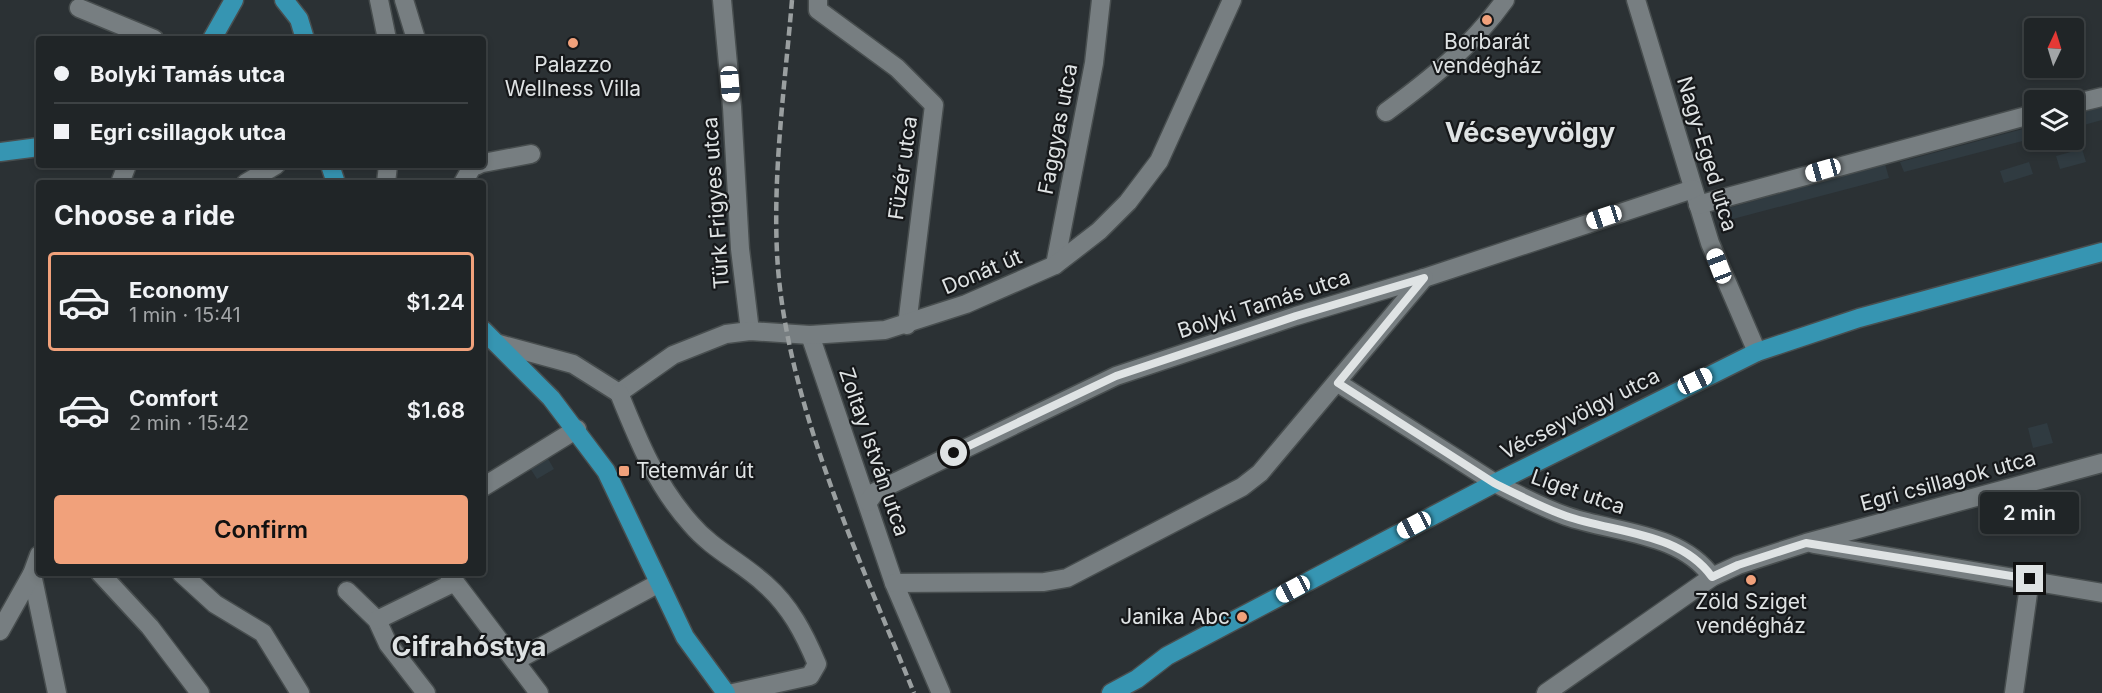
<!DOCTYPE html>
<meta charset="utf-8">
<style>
body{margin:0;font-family:Inter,sans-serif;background:#2d3133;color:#f1f3f6;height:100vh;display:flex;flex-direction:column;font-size:22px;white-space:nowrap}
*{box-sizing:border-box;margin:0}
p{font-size:20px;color:#a2a5a7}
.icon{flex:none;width:33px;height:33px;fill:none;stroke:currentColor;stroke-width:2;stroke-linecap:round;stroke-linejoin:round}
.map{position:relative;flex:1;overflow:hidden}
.panel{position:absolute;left:36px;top:180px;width:450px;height:396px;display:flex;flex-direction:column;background:#202527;border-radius:6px;box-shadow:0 3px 9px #0003,0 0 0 2px #3d4244}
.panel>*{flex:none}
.banner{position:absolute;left:36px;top:36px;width:450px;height:132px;border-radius:6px;box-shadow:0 3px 9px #0003,0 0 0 2px #3d4244;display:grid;align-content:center;height:132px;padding:0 18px;background:#202527}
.needle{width:39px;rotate:4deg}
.controls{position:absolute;left:2024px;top:18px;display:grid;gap:12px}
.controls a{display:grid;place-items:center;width:60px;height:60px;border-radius:6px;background:#202527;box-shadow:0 3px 9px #0003,0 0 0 2px #3d4244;font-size:30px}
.end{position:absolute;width:27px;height:27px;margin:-14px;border:8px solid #dfe3e4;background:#111;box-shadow:0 0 0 3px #111}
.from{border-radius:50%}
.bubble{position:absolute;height:42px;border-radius:6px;background:#202527;box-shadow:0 3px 9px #0003,0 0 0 2px #3d4244;font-size:20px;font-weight:600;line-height:42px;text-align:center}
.car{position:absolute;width:18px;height:36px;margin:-18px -9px;border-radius:8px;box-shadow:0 0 4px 2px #0007;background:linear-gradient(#fff 24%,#345 0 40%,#fff 0 76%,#345 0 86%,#fff 0)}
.banner b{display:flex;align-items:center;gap:21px;height:57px;font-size:22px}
.banner b+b{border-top:2px solid #3d4244}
.banner i{width:15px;height:15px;background:#f1f3f6}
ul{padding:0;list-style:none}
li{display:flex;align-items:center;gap:18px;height:99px;margin:0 12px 9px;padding:0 6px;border:3px solid transparent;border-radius:6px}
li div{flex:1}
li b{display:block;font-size:22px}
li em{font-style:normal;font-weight:600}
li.on{border-color:#f1a17b}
li>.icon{width:54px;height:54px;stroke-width:1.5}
h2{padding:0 18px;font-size:27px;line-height:72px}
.cta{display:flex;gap:12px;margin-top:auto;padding:12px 18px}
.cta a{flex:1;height:69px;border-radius:6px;background:#f1a17b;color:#111;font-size:24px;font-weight:600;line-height:69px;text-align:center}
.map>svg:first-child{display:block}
.built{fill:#303b41}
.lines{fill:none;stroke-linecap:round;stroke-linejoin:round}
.minor-casing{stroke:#484e4f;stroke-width:21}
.major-casing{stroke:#484e4f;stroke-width:21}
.minor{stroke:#777e81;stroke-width:18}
.major{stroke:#3695b2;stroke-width:18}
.rail{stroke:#9a9fa0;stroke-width:4.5;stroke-dasharray:9 4.5;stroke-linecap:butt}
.route{stroke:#dfe3e4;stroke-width:8}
.poi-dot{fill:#f1a17b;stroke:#16181a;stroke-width:2}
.labels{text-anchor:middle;stroke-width:4.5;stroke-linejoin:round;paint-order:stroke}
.poi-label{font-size:21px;fill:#dfe3e4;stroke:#16181a}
.street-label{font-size:21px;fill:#dfe3e4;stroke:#16181a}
.district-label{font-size:27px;font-weight:bold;fill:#dfe3e4;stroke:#16181a}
</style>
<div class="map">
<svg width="2102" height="693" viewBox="0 0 2102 693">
<rect width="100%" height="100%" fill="#2b3134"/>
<g class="built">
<polygon points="2102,107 2102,120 2073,128 2073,115"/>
<polygon points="2034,126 2034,138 1904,172 1900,162"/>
<polygon points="2082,149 2086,162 2060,169 2056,156"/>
<polygon points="2029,162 2033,174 2004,183 2000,171"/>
<polygon points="1885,164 1889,178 1729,220 1725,209"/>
<polygon points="2047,423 2053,443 2033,448 2028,428"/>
<polygon points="547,457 554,469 537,479 530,468"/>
</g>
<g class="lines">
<defs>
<g id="minor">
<polyline points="379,0 387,39"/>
<polyline points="404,0 416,39"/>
<polyline points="722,0 732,107 740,249 750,331"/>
<polyline points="818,0 818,10 897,68 934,105 907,325"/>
<polyline points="1636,0 1710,243 1757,352"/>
<polyline points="79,8 154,39"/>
<polyline points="2073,104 2102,97"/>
<path d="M1386,112C1431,79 1472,46 1505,0"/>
<polyline points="483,163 531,154"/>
<polyline points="120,183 127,165"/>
<polyline points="246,183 276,165"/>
<polyline points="386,183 388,165"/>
<polyline points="463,183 472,167 478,165"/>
<polyline points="1698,205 2034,114"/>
<polyline points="1055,265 1094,63 1101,0"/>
<polyline points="810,335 894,583 941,693"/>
<polyline points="499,344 573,364 619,393"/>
<path d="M1338,383L1495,483C1518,495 1541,507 1566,516C1615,533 1680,532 1712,577"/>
<polyline points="619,393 673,355 726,334 750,331 810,335 885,330 966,304 1055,265 1099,231 1128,202 1159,161 1232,0"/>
<path d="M619,393C638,440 656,485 691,524C712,549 741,562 765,584C790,606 804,633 817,664L810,676L733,693"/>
<polyline points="483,487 577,429"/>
<polyline points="868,502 875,492 1116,376 1296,316 1424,278 1693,189"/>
<polyline points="1814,544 2102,593"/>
<polyline points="100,573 150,627 200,693"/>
<polyline points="181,573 215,604 263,633 300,693"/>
<polyline points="448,573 539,693"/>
<polyline points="32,574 57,693"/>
<polyline points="894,583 1044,582 1067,578 1242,487 1260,473 1424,278"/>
<polyline points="347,591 377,620 388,644 426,693"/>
<polyline points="377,620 455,582"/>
<polyline points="0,631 32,574 39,555"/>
<polyline points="515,661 659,583"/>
<polyline points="1546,693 1712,577 1738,565 1806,543 2102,463"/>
<polyline points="2014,693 2030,579"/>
</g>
<g id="major">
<polyline points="284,0 299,19 305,39"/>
<polyline points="212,39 234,0"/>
<polyline points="0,152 39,147"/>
<polyline points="330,165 336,183"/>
<polyline points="483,330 551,398 606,471 685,637 726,693"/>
<polyline points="1111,693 1137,679 1167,656 1233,621 1495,483 1757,352 1859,318 2102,252"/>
</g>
</defs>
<use href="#minor" class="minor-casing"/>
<use href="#major" class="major-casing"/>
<use href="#minor" class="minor"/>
<use href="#major" class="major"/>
<path class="rail" d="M792,0C785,84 773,169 777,253C784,398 860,560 914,693"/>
</g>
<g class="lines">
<path class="route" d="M954,453L1116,376L1296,316L1424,278L1338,383L1494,483C1518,495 1541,507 1566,516C1615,533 1680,532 1712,577L1738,565L1806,543L2030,579"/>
</g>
<g class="poi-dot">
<circle cx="1487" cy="20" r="6"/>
<circle cx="573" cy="43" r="6"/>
<rect x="618" y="465" width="12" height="12" rx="3"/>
<circle cx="1751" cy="580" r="6"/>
<circle cx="1242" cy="617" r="6"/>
</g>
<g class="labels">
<g class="poi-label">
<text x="1487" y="49">Borbarát<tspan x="1487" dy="24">vendégház</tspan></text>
<text x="573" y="72">Palazzo<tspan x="573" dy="24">Wellness Villa</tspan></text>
<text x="636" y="478" text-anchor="start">Tetemvár út</text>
<text x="1751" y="609">Zöld Sziget<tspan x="1751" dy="24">vendégház</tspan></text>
<text x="1230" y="624" text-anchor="end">Janika Abc</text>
</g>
<g class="street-label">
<text transform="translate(1058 129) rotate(-79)" y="7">Faggyas utca</text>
<text transform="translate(1707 154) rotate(73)" y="7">Nagy-Eged utca</text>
<text transform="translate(903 168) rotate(-82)" y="7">Füzér utca</text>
<text transform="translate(716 203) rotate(-94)" y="7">Türk Frigyes utca</text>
<text transform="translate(982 272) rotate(-23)" y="7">Donát út</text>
<text transform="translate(1264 304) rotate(-18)" y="7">Bolyki Tamás utca</text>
<text transform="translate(1580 414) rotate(-27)" y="7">Vécseyvölgy utca</text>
<text transform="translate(874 452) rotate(71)" y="7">Zoltay István utca</text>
<text transform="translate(1948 481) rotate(-15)" y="7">Egri csillagok utca</text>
<text transform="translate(1578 492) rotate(19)" y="7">Liget utca</text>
</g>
<g class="district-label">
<text x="1530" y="142">Vécseyvölgy</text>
<text x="469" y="656">Cifrahóstya</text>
</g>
</g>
</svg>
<div class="controls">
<a><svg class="needle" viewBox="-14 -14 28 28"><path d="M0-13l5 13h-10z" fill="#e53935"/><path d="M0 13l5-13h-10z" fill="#a2a5a7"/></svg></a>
<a><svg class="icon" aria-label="layers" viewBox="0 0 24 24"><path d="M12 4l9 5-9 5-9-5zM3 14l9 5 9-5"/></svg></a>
</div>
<i class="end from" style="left:954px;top:453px"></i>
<i class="end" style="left:2030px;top:579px"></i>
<div class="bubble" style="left:1980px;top:492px;width:99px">2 min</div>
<i class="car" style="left:730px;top:84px;rotate:176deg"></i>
<i class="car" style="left:1823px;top:170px;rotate:254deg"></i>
<i class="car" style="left:1604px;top:217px;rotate:252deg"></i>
<i class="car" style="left:1719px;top:266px;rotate:339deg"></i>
<i class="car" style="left:1695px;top:381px;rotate:65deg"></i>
<i class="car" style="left:1414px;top:525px;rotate:242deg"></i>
<i class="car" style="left:1293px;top:589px;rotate:242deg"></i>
<div class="banner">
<b><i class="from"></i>Bolyki Tamás utca</b>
<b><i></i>Egri csillagok utca</b>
</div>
<section class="panel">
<h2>Choose a ride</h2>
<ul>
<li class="on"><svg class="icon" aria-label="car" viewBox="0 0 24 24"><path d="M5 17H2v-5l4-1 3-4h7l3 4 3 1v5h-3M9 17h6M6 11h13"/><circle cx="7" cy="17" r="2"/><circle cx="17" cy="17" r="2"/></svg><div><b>Economy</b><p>1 min · 15:41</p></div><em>$1.24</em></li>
<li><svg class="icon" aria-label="car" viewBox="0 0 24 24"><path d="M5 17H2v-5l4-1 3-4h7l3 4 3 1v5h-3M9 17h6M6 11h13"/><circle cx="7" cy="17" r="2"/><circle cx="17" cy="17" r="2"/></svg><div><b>Comfort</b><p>2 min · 15:42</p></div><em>$1.68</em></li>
</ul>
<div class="cta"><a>Confirm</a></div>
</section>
</div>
